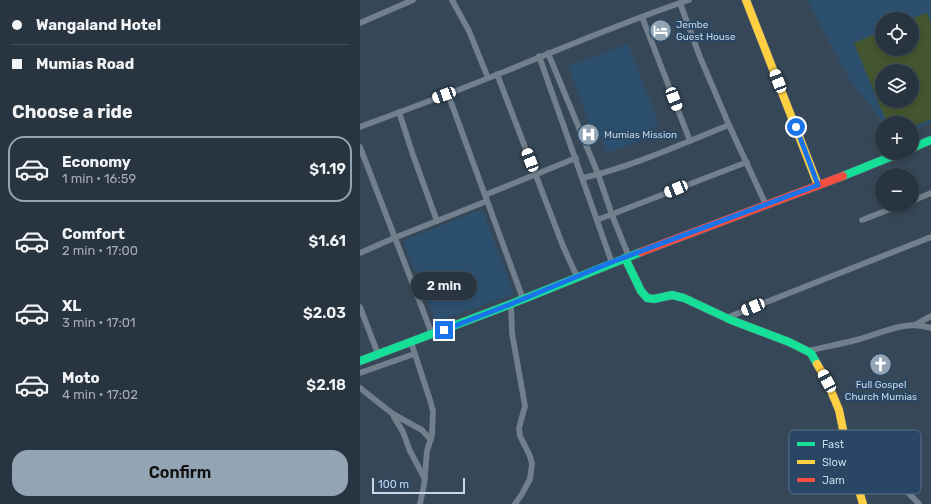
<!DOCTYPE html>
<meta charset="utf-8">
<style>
body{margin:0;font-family:Rubik,sans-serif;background:#34404c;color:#f1f3f6;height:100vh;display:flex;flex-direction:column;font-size:15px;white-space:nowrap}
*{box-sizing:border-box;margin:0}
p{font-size:13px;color:#a5abb1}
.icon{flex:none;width:22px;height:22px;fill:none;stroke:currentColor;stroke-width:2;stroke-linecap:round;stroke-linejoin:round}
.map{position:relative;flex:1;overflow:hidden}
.panel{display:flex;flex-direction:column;background:#283541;width:360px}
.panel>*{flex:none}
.banner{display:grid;align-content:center;height:88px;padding:0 12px;background:#283541}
.fabs{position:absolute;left:515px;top:12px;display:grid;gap:8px}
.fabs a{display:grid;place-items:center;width:44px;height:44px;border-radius:50%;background:#283541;box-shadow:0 2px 6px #0003,0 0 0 1px #44505a;font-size:20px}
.scale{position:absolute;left:12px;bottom:10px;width:93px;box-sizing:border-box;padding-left:4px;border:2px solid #c5d7e8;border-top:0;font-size:11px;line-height:14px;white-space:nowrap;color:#c5d7e8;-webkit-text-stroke:3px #294764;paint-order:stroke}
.end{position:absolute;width:18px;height:18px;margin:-9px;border:5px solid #1a73e8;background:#fff;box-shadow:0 0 0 2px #fff}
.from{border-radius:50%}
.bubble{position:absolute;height:28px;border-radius:14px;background:#283541;box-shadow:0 2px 6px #0003,0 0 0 1px #44505a;font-size:13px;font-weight:600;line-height:28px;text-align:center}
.car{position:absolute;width:12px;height:24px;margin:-12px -6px;border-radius:5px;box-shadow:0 0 3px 1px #0007;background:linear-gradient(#fff 24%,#345 0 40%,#fff 0 76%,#345 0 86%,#fff 0)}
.banner b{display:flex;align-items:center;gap:14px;height:38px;font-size:15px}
.banner b+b{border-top:1px solid #44505a}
.banner i{width:10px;height:10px;background:#f1f3f6}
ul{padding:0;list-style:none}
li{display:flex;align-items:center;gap:12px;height:66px;margin:0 8px 6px;padding:0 4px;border:2px solid transparent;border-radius:16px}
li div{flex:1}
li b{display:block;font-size:15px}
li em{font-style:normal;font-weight:600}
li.current{border-color:#93a5b5}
li>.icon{width:36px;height:36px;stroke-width:1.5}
h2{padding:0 12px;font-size:18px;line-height:48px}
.action{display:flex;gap:8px;margin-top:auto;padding:8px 12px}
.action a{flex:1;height:46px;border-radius:16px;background:#93a5b5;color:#111;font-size:16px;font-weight:600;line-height:46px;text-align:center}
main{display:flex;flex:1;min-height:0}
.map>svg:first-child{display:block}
.built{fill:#2d4f6e;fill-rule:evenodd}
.green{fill:#43562f;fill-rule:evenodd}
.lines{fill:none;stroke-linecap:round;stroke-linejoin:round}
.street-casing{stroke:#556572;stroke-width:6}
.fast-casing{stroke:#556572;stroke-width:9}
.slow-casing{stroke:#556572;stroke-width:9}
.jam-casing{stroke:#556572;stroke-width:9}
.street{stroke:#72808d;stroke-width:5.5}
.fast{stroke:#16e098;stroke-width:8}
.slow{stroke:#ffcf43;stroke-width:8}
.jam{stroke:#f24e42;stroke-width:8}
.route{stroke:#1a73e8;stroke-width:5}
.labels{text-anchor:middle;stroke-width:4;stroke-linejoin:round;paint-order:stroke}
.poi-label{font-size:10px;fill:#c5d7e8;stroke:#294764;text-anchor:start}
.key{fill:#294764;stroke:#58728c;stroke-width:1}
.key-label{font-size:11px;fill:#c5d7e8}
</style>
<main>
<section class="panel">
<div class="banner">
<b><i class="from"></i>Wangaland Hotel</b>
<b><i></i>Mumias Road</b>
</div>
<h2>Choose a ride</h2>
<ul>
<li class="current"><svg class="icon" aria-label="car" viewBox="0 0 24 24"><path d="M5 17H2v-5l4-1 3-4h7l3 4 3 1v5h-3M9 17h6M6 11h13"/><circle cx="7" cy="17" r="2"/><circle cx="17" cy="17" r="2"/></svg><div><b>Economy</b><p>1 min · 16:59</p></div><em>$1.19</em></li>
<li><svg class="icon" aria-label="car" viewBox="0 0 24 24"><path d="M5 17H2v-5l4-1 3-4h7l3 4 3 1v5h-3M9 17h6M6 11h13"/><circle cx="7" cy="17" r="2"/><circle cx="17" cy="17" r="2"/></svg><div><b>Comfort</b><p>2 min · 17:00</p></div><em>$1.61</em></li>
<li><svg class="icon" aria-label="car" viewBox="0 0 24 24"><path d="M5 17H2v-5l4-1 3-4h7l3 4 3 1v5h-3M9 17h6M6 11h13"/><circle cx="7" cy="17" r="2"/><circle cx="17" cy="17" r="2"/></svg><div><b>XL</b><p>3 min · 17:01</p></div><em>$2.03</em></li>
<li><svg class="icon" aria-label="car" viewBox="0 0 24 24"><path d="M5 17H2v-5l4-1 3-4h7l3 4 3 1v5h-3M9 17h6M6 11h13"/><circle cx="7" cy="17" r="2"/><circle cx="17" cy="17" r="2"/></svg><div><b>Moto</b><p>4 min · 17:02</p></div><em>$2.18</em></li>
</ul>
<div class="action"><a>Confirm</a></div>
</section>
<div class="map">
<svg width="571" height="504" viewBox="0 0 571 504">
<rect width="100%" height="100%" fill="#364757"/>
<g class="built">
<path d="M447,0H571V123L552,130V123H524L491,82ZM522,19H552V49H522ZM522,71H552V101H522Z"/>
<polygon points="268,44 299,124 290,129 287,138 247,153 235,123 230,125 208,66"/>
<polygon points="122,209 154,294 76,322 43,241"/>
</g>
<path class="green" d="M567,13L571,24V119L552,127V123H527L494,43L522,31V49H552L551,19ZM522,71H552V101H522Z"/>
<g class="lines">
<defs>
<g id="street">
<polyline points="92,0 109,31 128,78"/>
<polyline points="320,3 340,57 369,125 406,205"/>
<polyline points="282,17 330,141"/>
<polyline points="0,23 53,0"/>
<polyline points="188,53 238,174 252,215 269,257"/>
<polyline points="179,56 252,263"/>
<polyline points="137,74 203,246 217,277"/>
<polyline points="88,94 163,299"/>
<polyline points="39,112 53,155 77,221"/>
<path d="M0,127C29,116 59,105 88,94C169,63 248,27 329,0"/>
<polyline points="0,147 72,334"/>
<path d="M223,178C274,166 321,144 369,125"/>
<polyline points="125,195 216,158"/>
<polyline points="552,201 571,193"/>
<polyline points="237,220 387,162"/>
<polyline points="502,220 541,205"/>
<polyline points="0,253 34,238 127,201"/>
<polyline points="151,304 152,333 165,406 159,428 160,436 170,456 172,464 170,479 162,494 155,504"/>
<polyline points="0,307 18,354"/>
<polyline points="366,318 571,237"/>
<polyline points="555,325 571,316"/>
<polyline points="51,342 70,400 73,411 72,435 67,451 64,485 60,504"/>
<path d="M448,351C464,347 481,344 496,340C520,334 546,319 571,328"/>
<polyline points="0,373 54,354"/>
<polyline points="0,388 33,414 62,430 71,440"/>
<polyline points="34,417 43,432 50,451 65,479"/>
<polyline points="487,449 506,451 515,455 534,478 559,504"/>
</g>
<g id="fast">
<polyline points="552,148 571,140"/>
<polyline points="483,176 540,153"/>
<polyline points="265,258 281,291 287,298 294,299 312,295 324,298 371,320 429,342 451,353 457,364"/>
<polyline points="0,361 151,304 281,252"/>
</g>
<g id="slow">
<polyline points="386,0 458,185"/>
<polyline points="457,364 467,381 479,410 487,449 503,504"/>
</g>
<polyline id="jam" points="281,252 483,176"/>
</defs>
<use href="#street" class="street-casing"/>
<use href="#fast" class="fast-casing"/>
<use href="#slow" class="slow-casing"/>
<use href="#jam" class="jam-casing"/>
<use href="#street" class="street"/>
<use href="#fast" class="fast"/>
<use href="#slow" class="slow"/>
<use href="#jam" class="jam"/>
</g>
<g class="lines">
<polyline class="route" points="84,330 151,304 252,262 458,185 436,127"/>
</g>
<defs>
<symbol id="hotel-disc" viewBox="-11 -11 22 22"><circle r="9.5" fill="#93a5b5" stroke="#294764"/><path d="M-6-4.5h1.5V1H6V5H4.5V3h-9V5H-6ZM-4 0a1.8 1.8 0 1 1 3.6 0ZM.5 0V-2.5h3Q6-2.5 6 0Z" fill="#fff"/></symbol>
<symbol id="hospital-disc" viewBox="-11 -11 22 22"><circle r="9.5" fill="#93a5b5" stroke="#294764"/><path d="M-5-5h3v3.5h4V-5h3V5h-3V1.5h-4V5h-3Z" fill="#fff"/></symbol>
<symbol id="church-disc" viewBox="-11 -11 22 22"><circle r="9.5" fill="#93a5b5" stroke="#294764"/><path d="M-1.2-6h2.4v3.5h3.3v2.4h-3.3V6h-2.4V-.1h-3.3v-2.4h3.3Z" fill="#fff"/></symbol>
</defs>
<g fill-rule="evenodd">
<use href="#hotel-disc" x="288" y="18" width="25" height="25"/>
<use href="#hospital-disc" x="216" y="122" width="25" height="25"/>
<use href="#church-disc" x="508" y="352" width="25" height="25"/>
</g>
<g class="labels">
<g class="poi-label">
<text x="316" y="28">Jembe<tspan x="316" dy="12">Guest House</tspan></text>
<text x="244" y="138">Mumias Mission</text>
<text x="521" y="388" text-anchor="middle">Full Gospel<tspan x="521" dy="12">Church Mumias</tspan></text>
</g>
</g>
<rect x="429" y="430" width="132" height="64" rx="6" class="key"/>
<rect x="437" y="442" width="18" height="4" fill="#16e098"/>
<rect x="437" y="460" width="18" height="4" fill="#ffcf43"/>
<rect x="437" y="478" width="18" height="4" fill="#f24e42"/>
<g class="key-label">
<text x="462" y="448">Fast</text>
<text x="462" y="466">Slow</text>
<text x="462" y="484">Jam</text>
</g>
</svg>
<div class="fabs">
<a><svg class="icon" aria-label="locate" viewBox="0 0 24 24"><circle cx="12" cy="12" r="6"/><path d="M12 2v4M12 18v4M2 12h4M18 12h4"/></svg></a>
<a><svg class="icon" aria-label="layers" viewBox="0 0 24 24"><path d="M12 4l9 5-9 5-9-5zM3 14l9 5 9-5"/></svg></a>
<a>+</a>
<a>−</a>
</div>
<div class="scale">100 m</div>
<i class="end from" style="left:436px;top:127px"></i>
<i class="end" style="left:84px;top:330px"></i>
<div class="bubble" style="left:51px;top:272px;width:66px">2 min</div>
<i class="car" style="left:418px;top:81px;rotate:339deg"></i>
<i class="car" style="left:84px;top:95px;rotate:250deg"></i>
<i class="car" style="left:314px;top:99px;rotate:159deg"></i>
<i class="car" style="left:170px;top:160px;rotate:339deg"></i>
<i class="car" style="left:316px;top:189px;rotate:248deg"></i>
<i class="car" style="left:393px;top:307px;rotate:248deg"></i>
<i class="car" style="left:467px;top:381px;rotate:331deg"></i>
</div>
</main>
